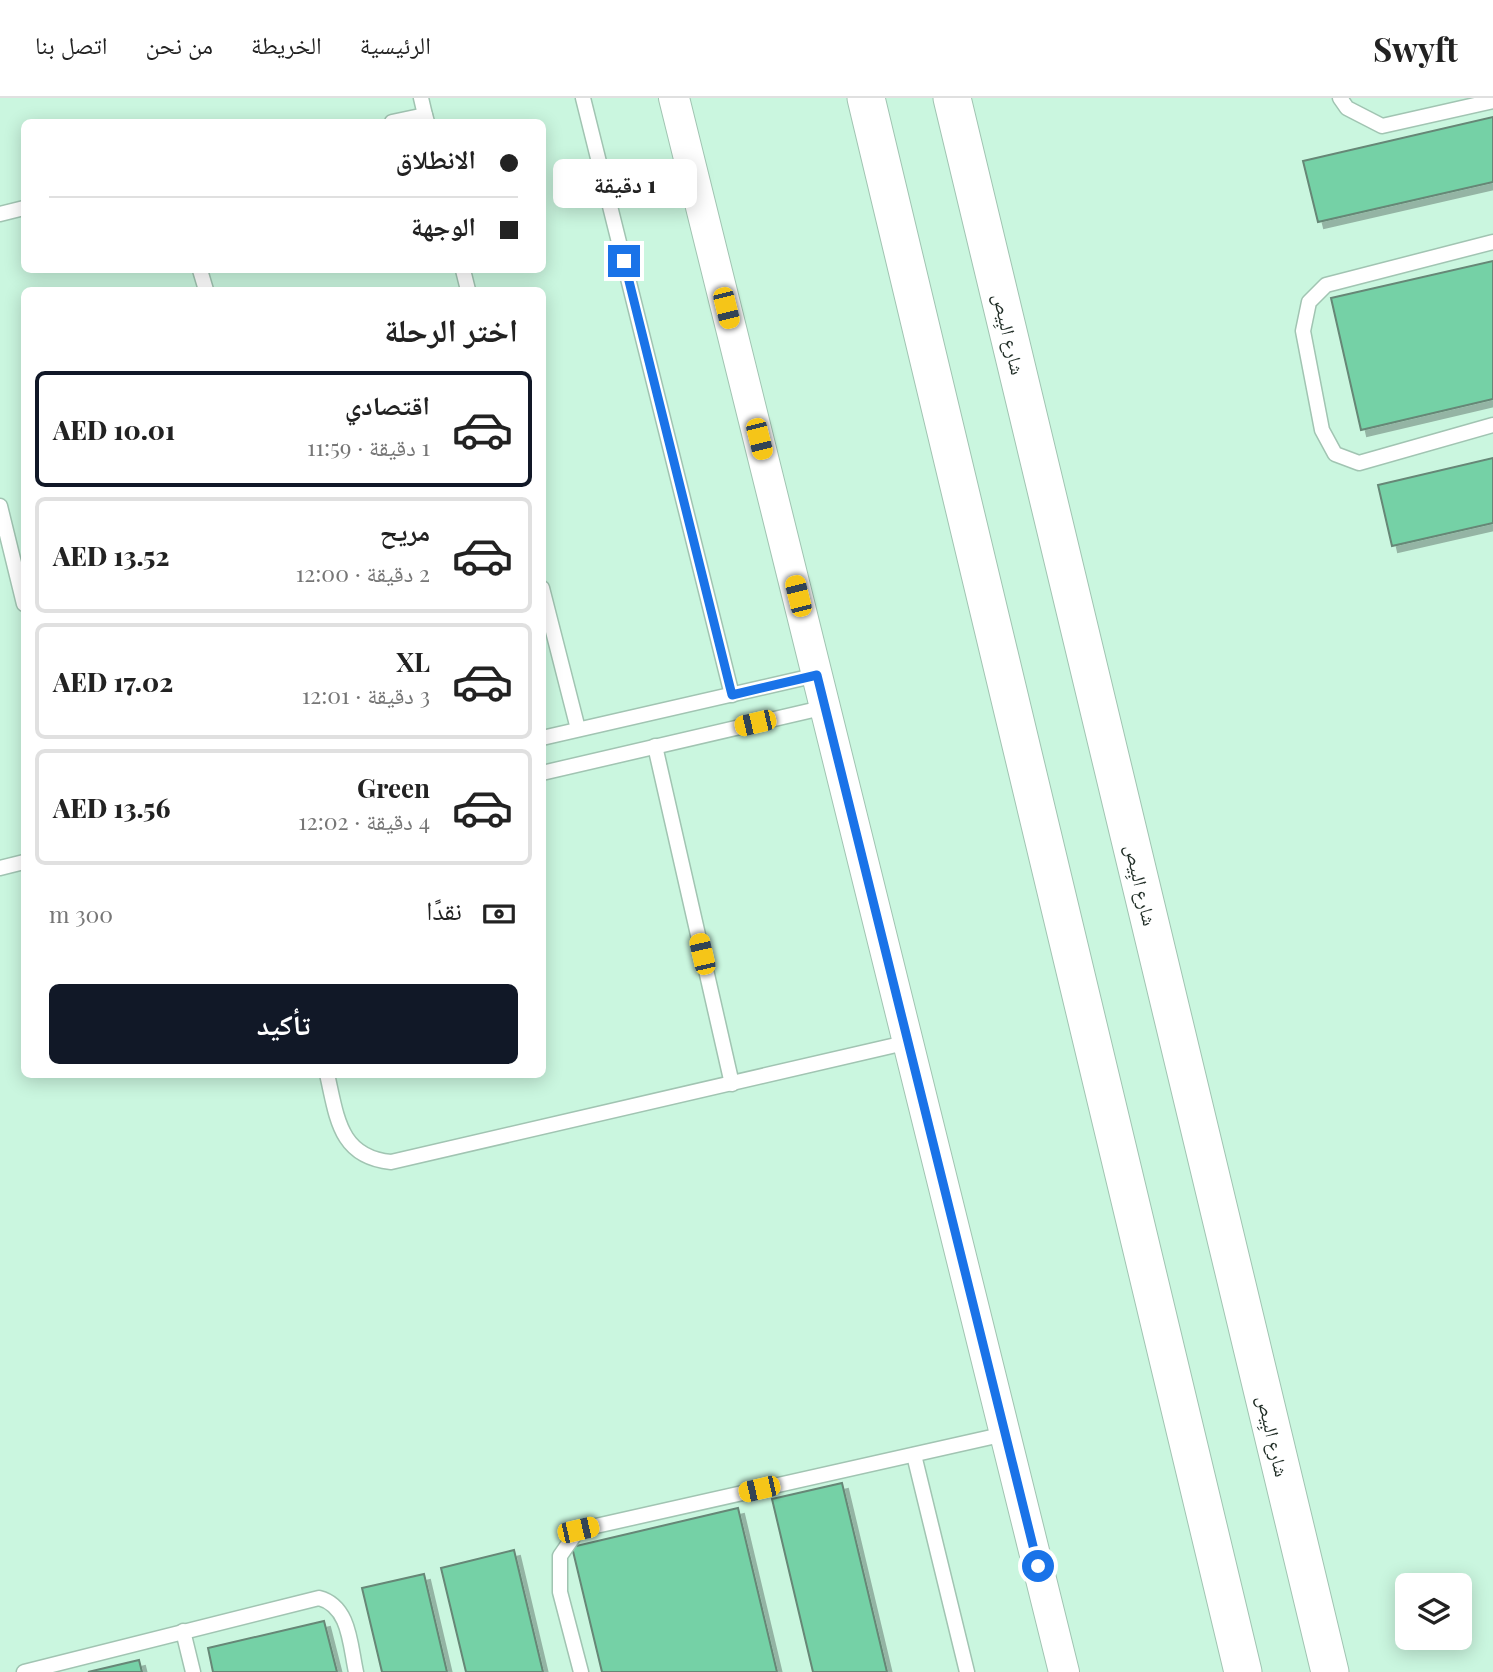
<!DOCTYPE html>
<html lang="ar">
<meta charset="utf-8">
<style>
body{margin:0;font-family:"Playfair Display","Noto Naskh Arabic",serif;background:#f6f6f6;color:#222;direction:rtl;height:100vh;display:flex;flex-direction:column;font-size:26px;white-space:nowrap}
*{box-sizing:border-box;margin:0}
p{font-size:23px;color:#767676}
.icon{flex:none;width:38px;height:38px;fill:none;stroke:currentColor;stroke-width:2;stroke-linecap:round;stroke-linejoin:round}
.map{position:relative;flex:1;overflow:hidden;direction:ltr}
.sheet{position:absolute;left:21px;top:189px;width:525px;height:791px;display:flex;flex-direction:column;background:#fff;border-radius:10px;box-shadow:0 4px 18px #0003;direction:rtl}
.sheet>*{flex:none}
.guide{position:absolute;left:21px;top:21px;width:525px;height:154px;border-radius:10px;box-shadow:0 4px 18px #0003;direction:rtl;display:grid;align-content:center;height:154px;padding:0 28px;background:#fff}
.buttons{position:absolute;left:1395px;top:1475px;display:grid;gap:14px}
.buttons a{display:grid;place-items:center;width:77px;height:77px;border-radius:10px;background:#fff;box-shadow:0 4px 18px #0003;font-size:35px}
.end{position:absolute;width:32px;height:32px;margin:-16px;border:9px solid #1a73e8;background:#fff;box-shadow:0 0 0 4px #fff}
.from{border-radius:50%}
.bubble{position:absolute;height:49px;border-radius:10px;background:#fff;box-shadow:0 4px 18px #0003;font-size:23px;font-weight:800;line-height:49px;text-align:center;direction:rtl}
.car{position:absolute;width:21px;height:42px;margin:-21px -10px;border-radius:9px;box-shadow:0 0 5px 2px #0007;background:linear-gradient(#f5c518 24%,#345 0 40%,#f5c518 0 76%,#345 0 86%,#f5c518 0)}
.guide b{display:flex;align-items:center;gap:24px;height:66px;font-size:26px}
.guide b+b{border-top:2px solid #e0e0e0}
.guide i{width:18px;height:18px;background:#222}
ul{padding:0;list-style:none}
li{display:flex;align-items:center;gap:21px;height:116px;margin:0 14px 10px;padding:0 14px;border:4px solid #e0e0e0;border-radius:10px}
li div{flex:1}
li b{display:block;font-size:26px}
li em{font-style:normal;font-weight:800}
li.active{border-color:#111827}
li>.icon{width:63px;height:63px;stroke-width:1.5}
h2{padding:0 28px;font-size:32px;line-height:84px}
.pay{display:flex;align-items:center;gap:18px;height:77px;padding:0 28px;font-size:26px}
.pay p{margin-inline-start:auto}
.button{display:flex;gap:14px;margin-top:auto;padding:14px 28px}
.button a{flex:1;height:80px;border-radius:10px;background:#111827;color:#fff;font-size:28px;font-weight:800;line-height:80px;text-align:center}
header{display:flex;align-items:center;gap:42px;box-sizing:border-box;height:98px;padding:0 35px;background:#fff;border-bottom:2px solid #e0e0e0}
header strong{font-size:33px}
nav{display:flex;gap:38px;margin-inline-start:auto;font-size:24px}
.map>svg:first-child{display:block}
.built{fill:#caf6df;fill-rule:evenodd}
.building{fill:#74d1a6;stroke:#668776;stroke-width:2;filter:url(#shadow)}
.lines{fill:none;stroke-linecap:round;stroke-linejoin:round}
.service-casing{stroke:#a1c4b2;stroke-width:17}
.minor-casing{stroke:#a1c4b2;stroke-width:32}
.tertiary-casing{stroke:#a1c4b2;stroke-width:39}
.service{stroke:#fff;stroke-width:14}
.minor{stroke:#fff;stroke-width:30}
.tertiary{stroke:#fff;stroke-width:37}
.route{stroke:#1a73e8;stroke-width:9}
.labels{text-anchor:middle;stroke-width:6;stroke-linejoin:round;paint-order:stroke}
.street-label{font-size:19px;fill:#1f2c25;stroke:#fff}
</style>
<header>
<strong>Swyft</strong>
<nav><a>الرئيسية</a><a>الخريطة</a><a>من نحن</a><a>اتصل بنا</a></nav>
</header>
<div class="map">
<svg width="1493" height="1574" viewBox="0 0 1493 1574">
<defs>
<filter id="shadow"><feDropShadow dx="6" dy="6" stdDeviation="0" flood-color="#0004"/></filter>
</defs>
<rect width="100%" height="100%" fill="#dbffec"/>
<path class="built" d="M0,0H1493V1574H0ZM24,24H542V172H24ZM24,192H542V976H24ZM1407,1488H1460V1540H1407Z"/>
<g class="building">
<polygon points="1493,19 1493,84 1318,124 1303,63"/>
<polygon points="1493,163 1493,301 1361,332 1331,200"/>
<polygon points="1493,360 1493,425 1392,448 1378,387"/>
<polygon points="842,1385 887,1574 813,1574 772,1401"/>
<polygon points="738,1410 777,1574 602,1574 572,1449"/>
<polygon points="514,1452 543,1574 466,1574 441,1470"/>
<polygon points="424,1476 447,1574 382,1574 362,1490"/>
<polygon points="324,1523 337,1574 213,1574 208,1550"/>
<polygon points="139,1562 142,1574 88,1574"/>
</g>
<g class="lines">
<defs>
<g id="service">
<polyline points="421,0 425,17"/>
<polyline points="583,0 732,597"/>
<polyline points="1340,0 1347,10 1382,28 1493,3"/>
<polyline points="392,24 425,17 427,24"/>
<polyline points="0,116 24,110"/>
<polyline points="1493,144 1326,187 1309,204 1303,233 1322,332 1335,356 1359,365 1493,327"/>
<polyline points="200,172 206,192"/>
<polyline points="463,172 468,192"/>
<polyline points="0,408 24,506"/>
<polyline points="542,490 578,631"/>
<polyline points="542,640 817,577"/>
<polyline points="655,648 732,986"/>
<polyline points="542,675 826,609"/>
<polyline points="0,770 24,764"/>
<path d="M327,976C337,1019 339,1059 391,1064L909,944"/>
<polyline points="914,1357 967,1574"/>
<polyline points="183,1533 193,1574"/>
<path d="M24,1574L319,1500C350,1508 350,1547 356,1574"/>
<polyline points="581,1574 560,1494 560,1458 578,1432 1005,1336"/>
</g>
<polyline id="minor" points="674,0 1064,1574"/>
<g id="tertiary">
<polyline points="866,0 1243,1574"/>
<polyline points="952,0 1330,1574"/>
</g>
</defs>
<use href="#service" class="service-casing"/>
<use href="#minor" class="minor-casing"/>
<use href="#tertiary" class="tertiary-casing"/>
<use href="#service" class="service"/>
<use href="#minor" class="minor"/>
<use href="#tertiary" class="tertiary"/>
</g>
<g class="lines">
<polyline class="route" points="624,163 732,597 817,577 1038,1468"/>
</g>
<g class="labels">
<g class="street-label">
<text transform="translate(1009 236) rotate(77)" y="7">شارع البِيص</text>
<text transform="translate(1141 787) rotate(77)" y="7">شارع البِيص</text>
<text transform="translate(1273 1338) rotate(77)" y="7">شارع البِيص</text>
</g>
</g>
</svg>
<div class="buttons">
<a><svg class="icon" aria-label="layers" viewBox="0 0 24 24"><path d="M12 4l9 5-9 5-9-5zM3 14l9 5 9-5"/></svg></a>
</div>
<i class="end from" style="left:1038px;top:1468px"></i>
<i class="end" style="left:624px;top:163px"></i>
<div class="bubble" style="left:553px;top:61px;width:144px">1 دقيقة</div>
<i class="car" style="left:726px;top:210px;rotate:166deg"></i>
<i class="car" style="left:759px;top:341px;rotate:166deg"></i>
<i class="car" style="left:798px;top:498px;rotate:346deg"></i>
<i class="car" style="left:755px;top:625px;rotate:257deg"></i>
<i class="car" style="left:702px;top:856px;rotate:347deg"></i>
<i class="car" style="left:759px;top:1391px;rotate:257deg"></i>
<i class="car" style="left:578px;top:1432px;rotate:77deg"></i>
<div class="guide">
<b><i class="from"></i>الانطلاق</b>
<b><i></i>الوجهة</b>
</div>
<section class="sheet">
<h2>اختر الرحلة</h2>
<ul>
<li class="active"><svg class="icon" aria-label="car" viewBox="0 0 24 24"><path d="M5 17H2v-5l4-1 3-4h7l3 4 3 1v5h-3M9 17h6M6 11h13"/><circle cx="7" cy="17" r="2"/><circle cx="17" cy="17" r="2"/></svg><div><b>اقتصادي</b><p>1 دقيقة · 11:59</p></div><em>AED 10.01</em></li>
<li><svg class="icon" aria-label="car" viewBox="0 0 24 24"><path d="M5 17H2v-5l4-1 3-4h7l3 4 3 1v5h-3M9 17h6M6 11h13"/><circle cx="7" cy="17" r="2"/><circle cx="17" cy="17" r="2"/></svg><div><b>مريح</b><p>2 دقيقة · 12:00</p></div><em>AED 13.52</em></li>
<li><svg class="icon" aria-label="car" viewBox="0 0 24 24"><path d="M5 17H2v-5l4-1 3-4h7l3 4 3 1v5h-3M9 17h6M6 11h13"/><circle cx="7" cy="17" r="2"/><circle cx="17" cy="17" r="2"/></svg><div><b>XL</b><p>3 دقيقة · 12:01</p></div><em>AED 17.02</em></li>
<li><svg class="icon" aria-label="car" viewBox="0 0 24 24"><path d="M5 17H2v-5l4-1 3-4h7l3 4 3 1v5h-3M9 17h6M6 11h13"/><circle cx="7" cy="17" r="2"/><circle cx="17" cy="17" r="2"/></svg><div><b>Green</b><p>4 دقيقة · 12:02</p></div><em>AED 13.56</em></li>
</ul>
<div class="pay"><svg class="icon" aria-label="cash" viewBox="0 0 24 24"><path d="M3 7h18v10H3z"/><circle cx="12" cy="12" r="2"/></svg>نقدًا<p>300 m</p></div>
<div class="button"><a>تأكيد</a></div>
</section>
</div>
